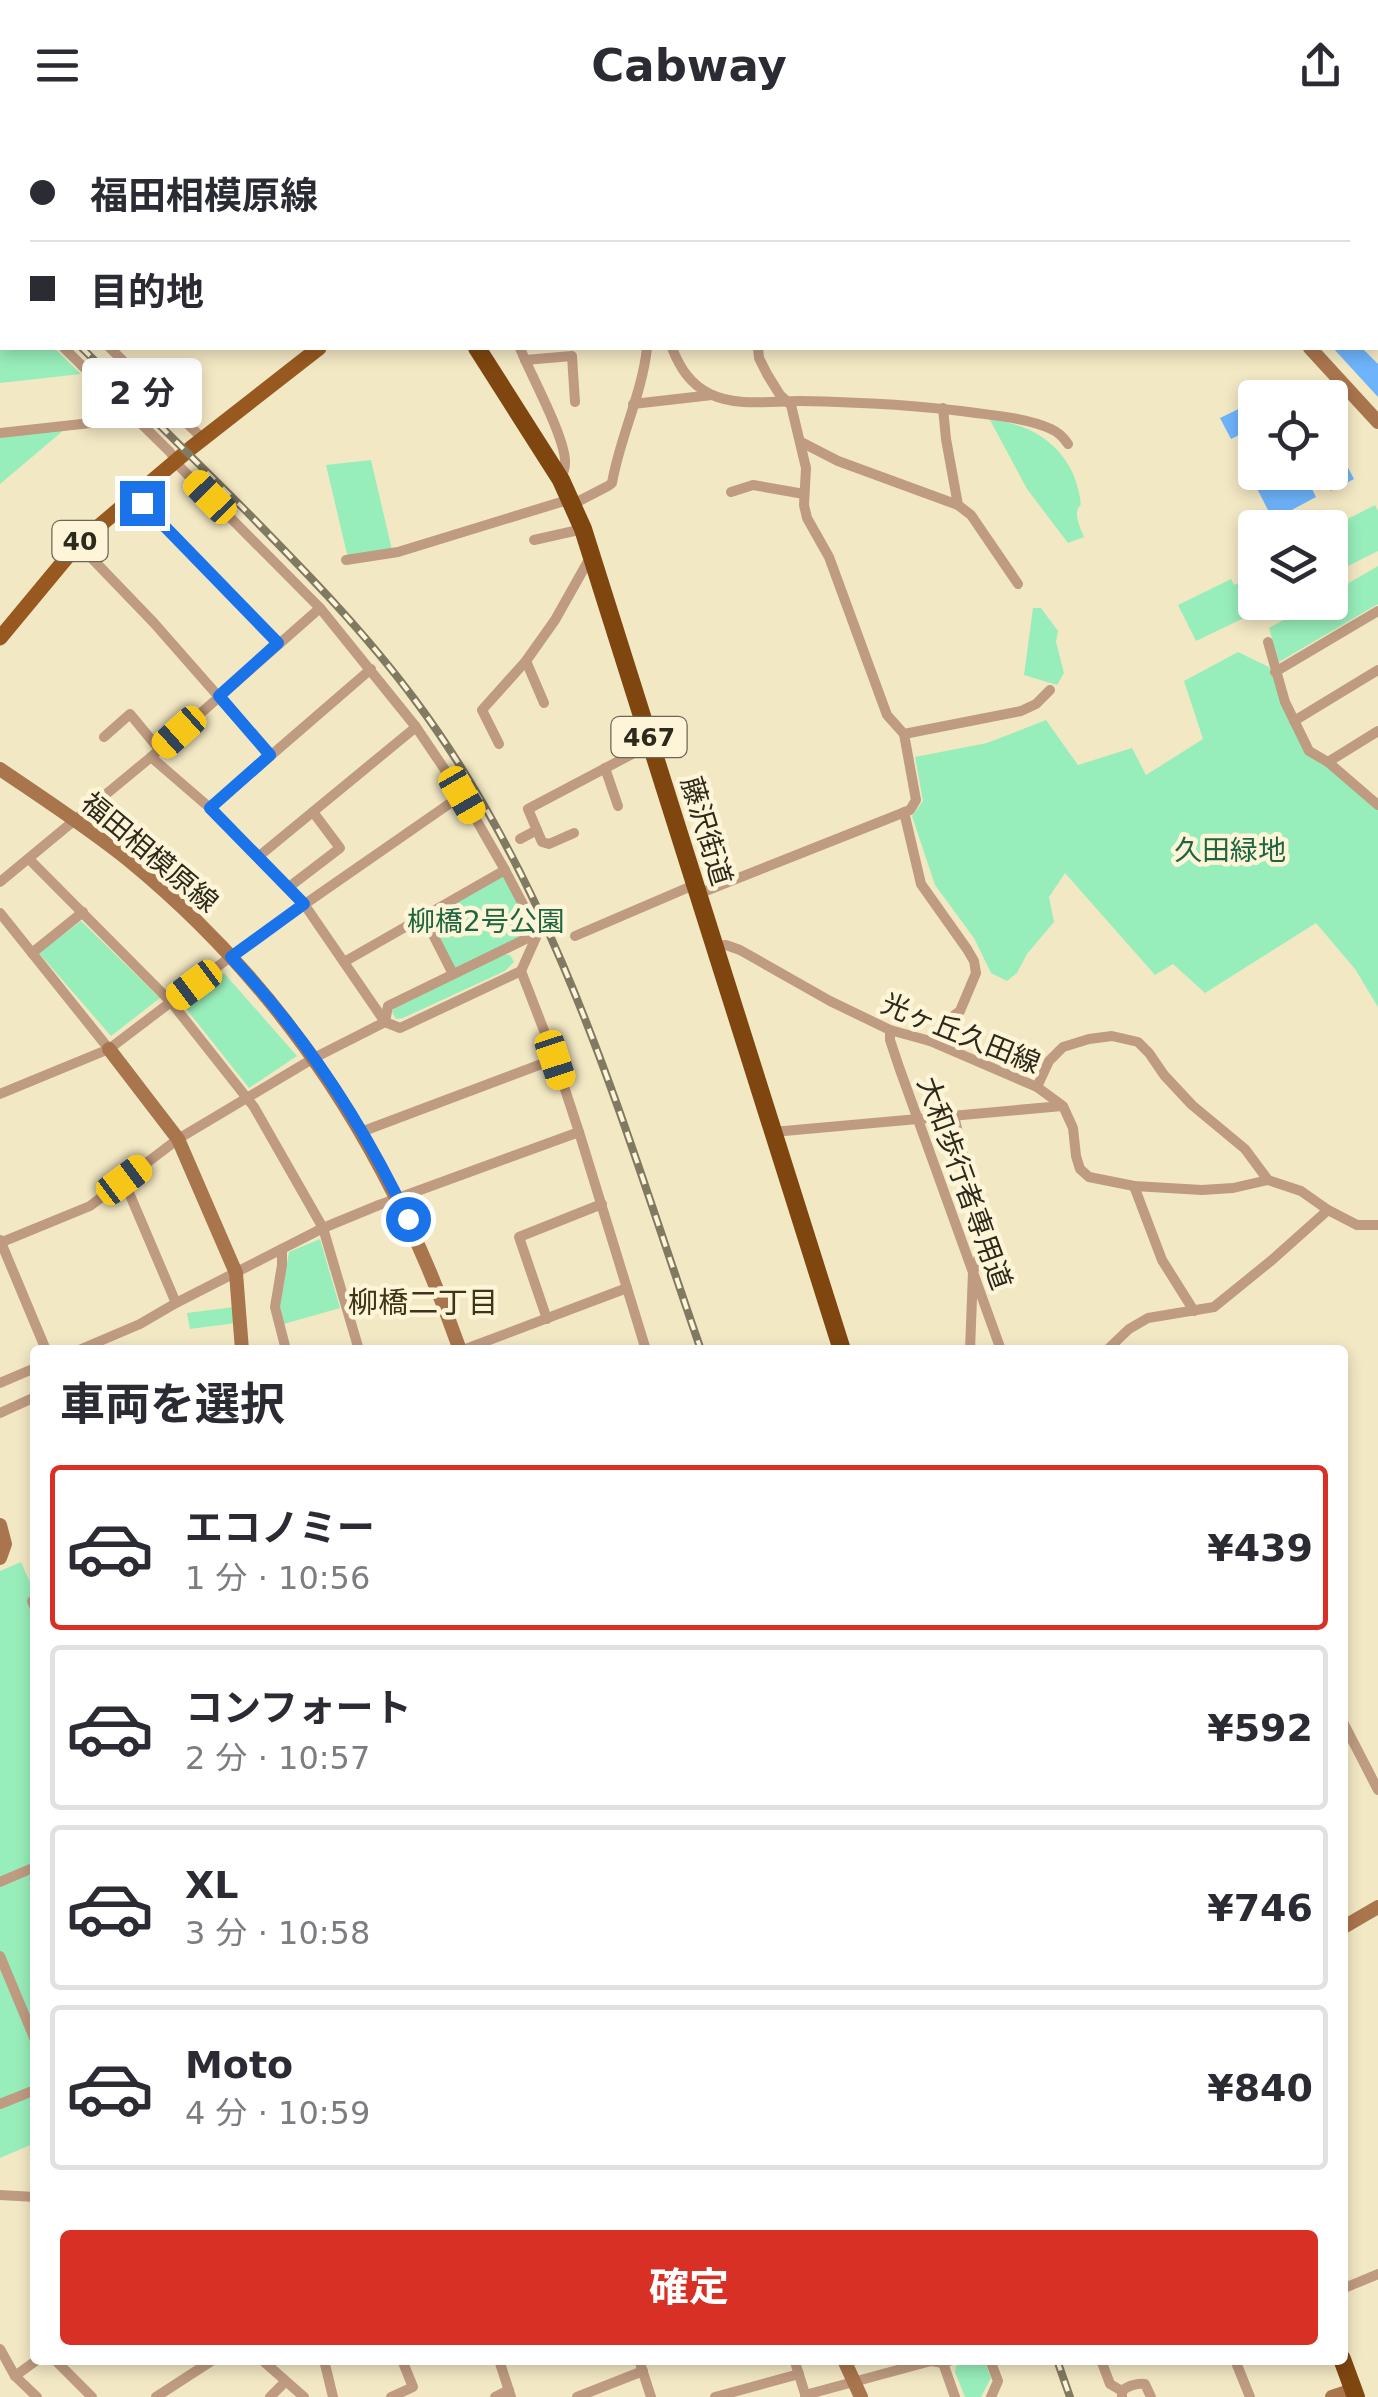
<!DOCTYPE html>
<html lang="ja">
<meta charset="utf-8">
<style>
body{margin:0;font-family:"DejaVu Sans","Noto Sans JP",sans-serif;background:#f2f2f3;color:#2b2b33;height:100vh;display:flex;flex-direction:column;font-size:38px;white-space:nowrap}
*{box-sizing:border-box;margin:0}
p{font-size:32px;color:#7c7c81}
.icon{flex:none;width:55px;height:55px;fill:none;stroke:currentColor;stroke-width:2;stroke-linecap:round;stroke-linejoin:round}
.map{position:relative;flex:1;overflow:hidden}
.details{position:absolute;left:30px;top:1215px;width:1318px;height:1020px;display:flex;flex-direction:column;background:#fff;border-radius:10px;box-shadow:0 5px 15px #0003}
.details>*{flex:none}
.top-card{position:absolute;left:0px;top:0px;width:1380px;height:220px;box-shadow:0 5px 15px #0003;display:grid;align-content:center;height:220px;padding:0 30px;background:#fff}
.fabs{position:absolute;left:1238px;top:250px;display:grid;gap:20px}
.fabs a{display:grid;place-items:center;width:110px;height:110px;border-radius:10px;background:#fff;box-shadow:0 5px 15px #0003;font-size:50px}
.end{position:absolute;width:45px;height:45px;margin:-22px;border:12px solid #1a73e8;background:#fff;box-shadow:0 0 0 5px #fff}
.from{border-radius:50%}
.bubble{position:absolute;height:70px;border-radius:10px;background:#fff;box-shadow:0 5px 15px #0003;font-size:32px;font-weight:700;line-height:70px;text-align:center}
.car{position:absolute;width:30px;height:60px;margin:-30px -15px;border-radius:12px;box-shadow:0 0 8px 2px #0007;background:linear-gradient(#f5c518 24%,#345 0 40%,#f5c518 0 76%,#345 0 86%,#f5c518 0)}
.top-card b{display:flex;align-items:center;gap:35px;height:95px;font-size:38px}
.top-card b+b{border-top:2px solid #e1e1e2}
.top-card i{width:25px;height:25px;background:#2b2b33}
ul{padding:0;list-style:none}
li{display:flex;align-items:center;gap:30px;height:165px;margin:0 20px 15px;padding:0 10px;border:5px solid #e1e1e2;border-radius:10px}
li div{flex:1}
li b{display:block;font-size:38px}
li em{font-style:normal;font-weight:700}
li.active{border-color:#d93025}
li>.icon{width:90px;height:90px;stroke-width:1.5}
h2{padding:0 30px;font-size:45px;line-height:120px}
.button{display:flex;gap:20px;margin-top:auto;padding:20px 30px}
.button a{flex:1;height:115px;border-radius:10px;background:#d93025;color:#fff;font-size:40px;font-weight:700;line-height:115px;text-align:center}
header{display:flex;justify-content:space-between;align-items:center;height:130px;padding:0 30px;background:#fff;font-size:45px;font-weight:700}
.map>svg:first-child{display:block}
.green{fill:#98eeba}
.water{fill:#6eb4fc}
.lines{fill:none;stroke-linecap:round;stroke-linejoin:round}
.street{stroke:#bf9b81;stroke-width:10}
.secondary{stroke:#a9754d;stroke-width:14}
.primary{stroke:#985921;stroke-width:15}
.highway{stroke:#7f460f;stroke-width:18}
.rail-casing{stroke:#817a62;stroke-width:8}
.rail{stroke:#fef5d9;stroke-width:4;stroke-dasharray:11;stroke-linecap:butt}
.route{stroke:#1a73e8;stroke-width:12}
.labels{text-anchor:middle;stroke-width:9;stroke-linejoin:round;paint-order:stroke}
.shield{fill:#fef5d9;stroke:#6c6654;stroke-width:2.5}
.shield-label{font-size:25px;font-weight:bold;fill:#2d291b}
.street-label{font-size:28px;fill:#2d291b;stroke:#fef5d9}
.park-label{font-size:28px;fill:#1e6641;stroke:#fef5d9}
.neighbourhood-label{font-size:30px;fill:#3e3416;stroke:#fef5d9}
</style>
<header><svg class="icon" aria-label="menu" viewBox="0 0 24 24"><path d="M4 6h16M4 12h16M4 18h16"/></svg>Cabway<svg class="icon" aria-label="share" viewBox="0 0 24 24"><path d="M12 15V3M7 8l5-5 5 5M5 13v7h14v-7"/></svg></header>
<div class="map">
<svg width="1378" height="2267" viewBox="0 0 1378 2267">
<rect width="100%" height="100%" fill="#f3e8c4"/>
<g class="green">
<polygon points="0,214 2,214 2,218 54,218 81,244 0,253"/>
<path d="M990,290C1035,293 1073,321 1080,368C1082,382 1078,371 1077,384C1077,391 1081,400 1084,407L1068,413L1027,359Z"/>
<polygon points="64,300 0,354 0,307"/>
<polygon points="371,330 392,420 350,426 347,424 326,335"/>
<polygon points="1375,375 1378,381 1378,421 1330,445 1330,398"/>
<polygon points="1378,436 1378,474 1279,532 1269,498 1314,473 1330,472 1330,464"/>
<polygon points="1255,445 1255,472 1275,473 1196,511 1178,475 1231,449 1234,455"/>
<polygon points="1033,478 1041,478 1058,501 1056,512 1064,543 1057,555 1024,545"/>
<polygon points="1238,522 1269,537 1287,582 1306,612 1378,679 1378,877 1355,839 1316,793 1205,863 1173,834 1155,845 1065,743 1049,767 1054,792 1027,824 1017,843 1007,851 991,843 974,808 935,755 912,686 923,671 915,627 987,613 1046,590 1078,635 1132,618 1146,645 1203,609 1184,551"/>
<polygon points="505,740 538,803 453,844 424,787"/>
<polygon points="81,791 160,868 111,906 39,823"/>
<polygon points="504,824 510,825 514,832 505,841 403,888 396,889 392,882 395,876"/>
<polygon points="224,843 297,926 249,958 184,876"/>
<polygon points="320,1109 340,1178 284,1194 280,1176 289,1122"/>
<polygon points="234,1177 236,1193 190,1199 187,1183"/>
<polygon points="21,1432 35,1464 35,2013 0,2028 0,1441"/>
<polygon points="975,2230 984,2230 991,2248 981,2267 965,2267 955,2242 956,2236"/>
</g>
<g class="water">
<polygon points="1333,218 1362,218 1378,234 1378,267"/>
<polygon points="1255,271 1255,297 1231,309 1220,288"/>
<polygon points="1330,303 1354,349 1331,361 1321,343 1330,342"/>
<polygon points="1255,312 1255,342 1304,343 1316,367 1273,390 1238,321"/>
</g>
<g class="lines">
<g class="street">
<polyline points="476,0 476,2"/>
<polyline points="544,0 545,2"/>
<polyline points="933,0 934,2"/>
<polyline points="1056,0 1057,2"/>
<polyline points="1120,0 1122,2"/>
<polyline points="1176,0 1179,2"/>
<polyline points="1293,0 1293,2"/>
<polyline points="192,2 196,0"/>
<polyline points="715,2 719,1"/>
<polyline points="1003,2 1009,0"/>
<polyline points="1267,2 1274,0"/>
<polyline points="0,108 2,110"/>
<polyline points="1378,116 1378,115"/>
<polyline points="0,154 2,157"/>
<polyline points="1378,207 1378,208"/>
<polyline points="64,218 170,322 181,338 320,478 416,597 462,665 505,740 538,803 521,841 555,929 579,1002 646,1220"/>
<polyline points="110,218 203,309"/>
<path d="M520,218C530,244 567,310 565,334C565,338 562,347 561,350"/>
<path d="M672,218C680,238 690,254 710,264C737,277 771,271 800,271C859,272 918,275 976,283C1000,286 1029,289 1051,299C1058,302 1064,308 1068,314"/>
<polyline points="525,230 572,226 575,272"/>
<polyline points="633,274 712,265"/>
<polyline points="943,278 946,309 958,375"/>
<polyline points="0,303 136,288"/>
<polyline points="801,312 838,331 958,375 971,385 1018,454"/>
<polyline points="731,362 753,355 804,364"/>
<polyline points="135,366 279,513"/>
<polyline points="534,410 583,399"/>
<polyline points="78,414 154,493 270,625"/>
<path d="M346,430L398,422L561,372L579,371L608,356L612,353C620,307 642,264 647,218"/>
<polyline points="1268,512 1285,572 1309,621 1328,632 1378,675"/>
<polyline points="526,531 544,573"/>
<polyline points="1275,542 1378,481"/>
<polyline points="1294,591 1378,540"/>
<polyline points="904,604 1021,581 1036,574 1050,560"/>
<polyline points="104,607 130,584 159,619"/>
<polyline points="499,614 482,580 526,531 555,490 591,426"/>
<polyline points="1328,632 1378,601"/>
<polyline points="605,638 618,676"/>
<polyline points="210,678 371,539"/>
<polyline points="904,682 921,754 967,819 974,831 976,843 960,881 946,891 930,911"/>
<polyline points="574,703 549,714 542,712 528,679 651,614"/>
<polyline points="520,709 537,700"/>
<polyline points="258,727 416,597"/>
<polyline points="29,729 171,872 254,977 323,1098 359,1220"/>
<polyline points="0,752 151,627 320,478"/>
<polyline points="289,757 340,718 313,682"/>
<polyline points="698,764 910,680 916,670 904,604 887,585 829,427 807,388 804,375 806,338 791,275 780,265 767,244 759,228 758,218"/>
<polyline points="0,783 109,919"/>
<polyline points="424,787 453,844"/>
<polyline points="575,806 694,755"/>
<polyline points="715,816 726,815 740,820 830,871 890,900 930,911 1037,957 1063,976 1073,998 1076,1026 1080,1039 1089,1047 1134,1056 1202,1060 1233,1058 1268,1050 1301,1061 1328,1080 1357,1095 1378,1095"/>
<polyline points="32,823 83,782"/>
<polyline points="344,832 505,740"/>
<polyline points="521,841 400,898 385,892 388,876 538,803"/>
<polyline points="890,900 890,910 899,937 1001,1220"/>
<polyline points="1037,957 1049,931 1063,917 1089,909 1112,906 1138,912 1149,923 1164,945 1192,975 1245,1019 1268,1050"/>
<polyline points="0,964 109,919 246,815 462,665"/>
<polyline points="954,986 981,1101 981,1122 973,1142 970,1220"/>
<polyline points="361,1002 555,929"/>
<polyline points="773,1002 1062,976"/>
<polyline points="124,1051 176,1173"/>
<polyline points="1134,1056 1162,1130 1194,1181"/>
<polyline points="0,1110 46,1220"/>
<polyline points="0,1113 90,1076 178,1009 314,928 385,892 304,774 210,678 151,627"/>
<polyline points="282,1119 282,1135 275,1177 286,1220"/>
<polyline points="547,1189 519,1107 602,1074"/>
<polyline points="79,1220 140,1194 176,1173 323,1098 379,1075 579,1002"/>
<polyline points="463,1220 627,1158"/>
<polyline points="1107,1220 1129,1199 1148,1188 1214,1177 1272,1130 1328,1080"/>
<polyline points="0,1253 35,1238"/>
<polyline points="0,1283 35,1267"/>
<polyline points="32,1471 35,1478"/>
<polyline points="1342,1590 1378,1660"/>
<polyline points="0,1752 35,1737"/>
<polyline points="0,1826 35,1910"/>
<polyline points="0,1974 35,1960"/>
<polyline points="0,2065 35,2067"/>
<polyline points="1342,2159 1378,2144"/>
<polyline points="0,2219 15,2246 37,2267"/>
<polyline points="55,2230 92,2267"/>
<polyline points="262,2230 304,2267"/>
<polyline points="324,2230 333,2267"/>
<polyline points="499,2230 511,2267"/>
<polyline points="639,2230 651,2267"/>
<polyline points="952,2230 943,2233 955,2267"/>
<polyline points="990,2230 998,2251 991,2267"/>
<polyline points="1101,2230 1110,2254 1122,2261"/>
<polyline points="1235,2230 1250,2267"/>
<polyline points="795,2232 806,2267"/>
<polyline points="15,2246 37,2230"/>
<polyline points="805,2265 931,2231 943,2233"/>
<polyline points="156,2267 213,2230"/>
<polyline points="270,2267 285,2252"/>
<polyline points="391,2267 413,2257 402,2230"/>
<polyline points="495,2267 509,2260"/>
<polyline points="577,2267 643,2241"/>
<polyline points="715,2267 799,2244"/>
<path d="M1122,2267V2261C1127,2256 1137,2253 1145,2254L1151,2267"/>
</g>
<g class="secondary">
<polyline points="990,2 991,0"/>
<polyline points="1310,218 1378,292"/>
<path d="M0,639C44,669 89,698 131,732C290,863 392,1027 460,1220"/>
<polyline points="109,919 178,1009 236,1143 242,1220"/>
<polyline points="0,1395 5,1414 0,1428"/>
<polyline points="1342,1798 1378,1777"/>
<polyline points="844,2230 861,2267"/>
<polyline points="1332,2267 1353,2260"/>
</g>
<g class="primary">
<polyline points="585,2 588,0"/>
<polyline points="0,508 78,414 191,318 319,218"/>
</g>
<g class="highway">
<polyline points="340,0 342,2"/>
<polyline points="477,218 561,350 583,399 842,1220"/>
<polyline points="1342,2229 1356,2267"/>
</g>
<defs>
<g id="rail">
<polyline points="0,135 2,138"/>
<path d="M82,218C136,271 189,325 243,378C304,440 364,501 415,570C559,763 623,996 701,1220"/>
<polyline points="1057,2230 1070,2267"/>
</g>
</defs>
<use href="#rail" class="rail-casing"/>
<use href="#rail" class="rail"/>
</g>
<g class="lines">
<path class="route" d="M142,373L278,513L219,566L270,625L210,678L304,774L231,827C303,903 363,994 408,1089"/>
</g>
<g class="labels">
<g class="shield">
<rect x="52.5" y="391" width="55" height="40" rx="8"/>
<rect x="611.5" y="587" width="75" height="40" rx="8"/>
</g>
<g class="shield-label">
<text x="80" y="420">40</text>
<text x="649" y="616">467</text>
</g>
<g class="street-label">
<text transform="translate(707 701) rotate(73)" y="10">藤沢街道</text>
<text transform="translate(150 722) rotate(40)" y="10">福田相模原線</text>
<text transform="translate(961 903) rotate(22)" y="10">光ヶ丘久田線</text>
<text transform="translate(965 1053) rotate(70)" y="10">大和歩行者専用道</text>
</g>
<g class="park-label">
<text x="1230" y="730">久田緑地</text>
<text x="486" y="801">柳橋2号公園</text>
</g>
<g class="neighbourhood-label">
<text x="423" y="1183">柳橋二丁目</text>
</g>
</g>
</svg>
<div class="fabs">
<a><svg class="icon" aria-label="locate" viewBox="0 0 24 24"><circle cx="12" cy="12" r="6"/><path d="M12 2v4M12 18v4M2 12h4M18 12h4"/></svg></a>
<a><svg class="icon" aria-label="layers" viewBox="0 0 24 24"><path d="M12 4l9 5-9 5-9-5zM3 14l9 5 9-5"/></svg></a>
</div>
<i class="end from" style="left:408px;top:1089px"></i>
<i class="end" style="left:142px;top:373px"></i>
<div class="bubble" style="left:82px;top:228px;width:120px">2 分</div>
<i class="car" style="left:210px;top:367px;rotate:316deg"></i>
<i class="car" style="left:179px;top:602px;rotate:228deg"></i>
<i class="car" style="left:462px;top:665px;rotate:150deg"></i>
<i class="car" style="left:194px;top:855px;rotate:233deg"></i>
<i class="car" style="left:555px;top:930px;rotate:162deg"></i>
<i class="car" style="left:124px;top:1050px;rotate:53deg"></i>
<div class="top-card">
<b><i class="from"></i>福田相模原線</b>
<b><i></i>目的地</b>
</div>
<section class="details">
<h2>車両を選択</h2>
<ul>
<li class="active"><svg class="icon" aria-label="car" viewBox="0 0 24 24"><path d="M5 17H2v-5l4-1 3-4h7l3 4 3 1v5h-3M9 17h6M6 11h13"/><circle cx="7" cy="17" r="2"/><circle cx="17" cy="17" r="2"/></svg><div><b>エコノミー</b><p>1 分 · 10:56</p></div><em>¥439</em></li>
<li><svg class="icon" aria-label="car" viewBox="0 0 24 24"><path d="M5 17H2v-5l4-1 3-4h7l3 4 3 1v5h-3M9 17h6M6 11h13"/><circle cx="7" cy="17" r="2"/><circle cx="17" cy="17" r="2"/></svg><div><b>コンフォート</b><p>2 分 · 10:57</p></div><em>¥592</em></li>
<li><svg class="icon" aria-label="car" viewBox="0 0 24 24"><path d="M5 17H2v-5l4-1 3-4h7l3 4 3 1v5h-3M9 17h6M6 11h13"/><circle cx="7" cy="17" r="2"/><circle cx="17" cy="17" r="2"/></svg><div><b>XL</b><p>3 分 · 10:58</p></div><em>¥746</em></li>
<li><svg class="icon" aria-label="car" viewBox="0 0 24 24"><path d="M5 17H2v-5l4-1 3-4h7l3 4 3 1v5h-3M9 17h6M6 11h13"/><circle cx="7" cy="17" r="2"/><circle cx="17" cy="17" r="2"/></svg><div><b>Moto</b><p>4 分 · 10:59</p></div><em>¥840</em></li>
</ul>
<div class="button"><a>確定</a></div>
</section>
</div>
